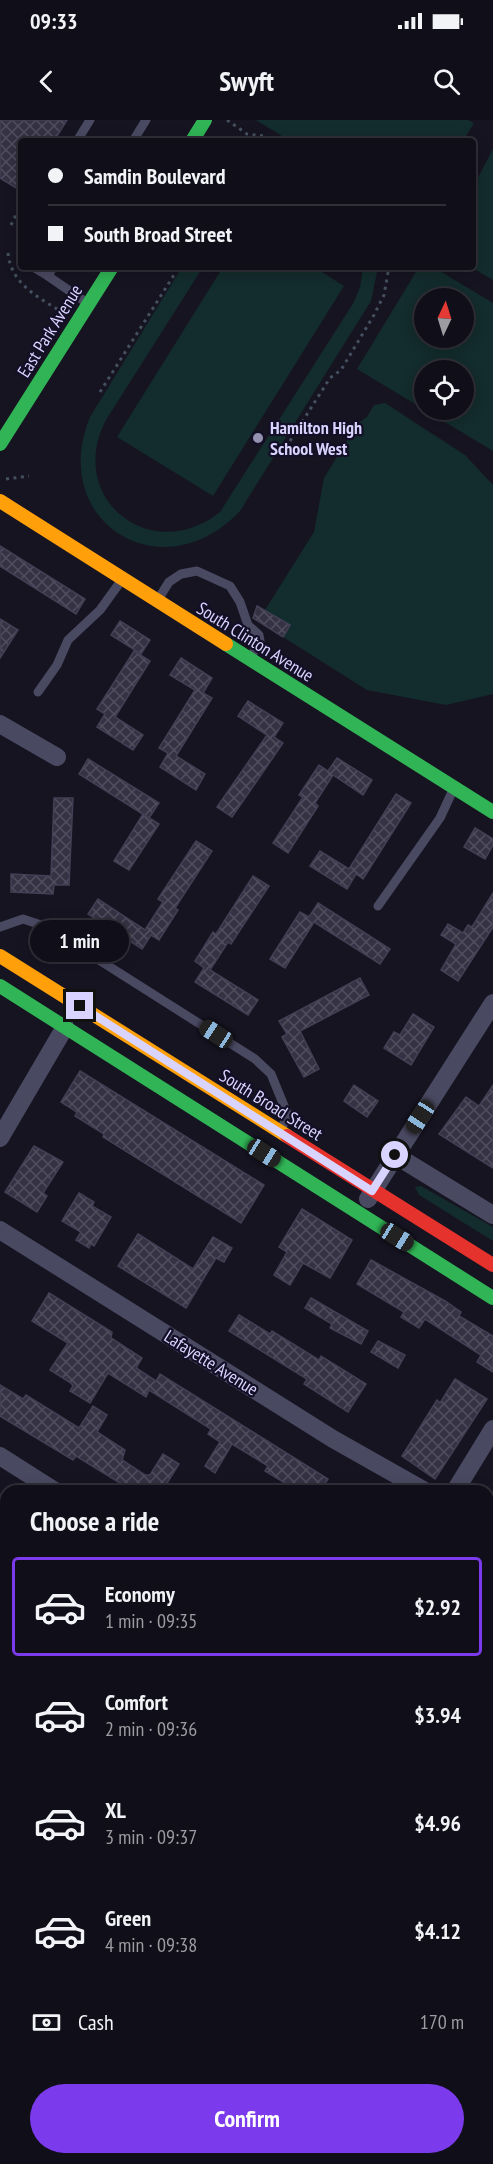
<!DOCTYPE html>
<meta charset="utf-8">
<style>
body{margin:0;font-family:"PT Sans Narrow",sans-serif;background:#191822;color:#f1f3f6;height:100vh;display:flex;flex-direction:column;font-size:22px;white-space:nowrap}
*{box-sizing:border-box;margin:0}
p{font-size:20px;color:#9c9ca2}
.icon{flex:none;width:33px;height:33px;fill:none;stroke:currentColor;stroke-width:2;stroke-linecap:round;stroke-linejoin:round}
.map{position:relative;flex:1;overflow:hidden}
.panel{position:absolute;left:0px;top:1365px;width:494px;height:680px;display:flex;flex-direction:column;background:#100f19;border-radius:18px 18px 0 0;box-shadow:0 3px 15px #0003,0 0 0 2px #302f38}
.panel>*{flex:none}
.banner{position:absolute;left:18px;top:18px;width:458px;height:132px;border-radius:6px;box-shadow:0 3px 15px #0003,0 0 0 2px #302f38;display:grid;align-content:center;height:132px;padding:0 30px;background:#100f19}
.needle{width:39px;rotate:4deg}
.fabs{position:absolute;left:414px;top:168px;display:grid;gap:12px}
.fabs a{display:grid;place-items:center;width:60px;height:60px;border-radius:50%;background:#100f19;box-shadow:0 3px 15px #0003,0 0 0 2px #302f38;font-size:30px}
.end{position:absolute;width:27px;height:27px;margin:-14px;border:8px solid #d9d4ff;background:#111;box-shadow:0 0 0 3px #111}
.from{border-radius:50%}
.bubble{position:absolute;height:42px;border-radius:21px;background:#100f19;box-shadow:0 3px 15px #0003,0 0 0 2px #302f38;font-size:20px;font-weight:700;line-height:42px;text-align:center}
.car{position:absolute;width:18px;height:36px;margin:-18px -9px;border-radius:8px;box-shadow:0 0 4px 2px #0007;background:linear-gradient(#222 24%,#8ab4d8 0 40%,#222 0 76%,#8ab4d8 0 86%,#222 0)}
.banner b{display:flex;align-items:center;gap:21px;height:57px;font-size:22px}
.banner b+b{border-top:2px solid #302f38}
.banner i{width:15px;height:15px;background:#f1f3f6}
ul{padding:0;list-style:none}
li{display:flex;align-items:center;gap:18px;height:99px;margin:0 12px 9px;padding:0 18px;border:3px solid transparent;border-radius:6px}
li div{flex:1}
li b{display:block;font-size:22px}
li em{font-style:normal;font-weight:700}
li.current{border-color:#7c3aed}
li>.icon{width:54px;height:54px;stroke-width:1.5}
h2{padding:0 30px;font-size:27px;line-height:72px}
.pay{display:flex;align-items:center;gap:15px;height:66px;padding:0 30px;font-size:22px}
.pay p{margin-inline-start:auto}
.primary-button{display:flex;gap:12px;margin-top:auto;padding:12px 30px}
.primary-button a{flex:1;height:69px;border-radius:36px;background:#7c3aed;color:#fff;font-size:24px;font-weight:700;line-height:69px;text-align:center}
.status{display:flex;justify-content:space-between;align-items:center;height:42px;padding:0 30px;background:#100f19;direction:ltr}
.status svg{height:16px;fill:currentColor}
header{display:flex;justify-content:space-between;align-items:center;height:78px;padding:0 30px;background:#100f19;font-size:27px;font-weight:700}
.map>svg:first-child{display:block}
.green{fill:#132c2d;fill-rule:evenodd}
.building{fill:url(#building-cross-hatch);stroke:#433f54;stroke-width:1.5}
.lines{fill:none;stroke-linecap:round;stroke-linejoin:round}
.path{stroke:#44505f;stroke-width:3;stroke-dasharray:3 4.5;stroke-linecap:butt}
.lane{stroke:#4a4962;stroke-width:9}
.street{stroke:#4a4962;stroke-width:18}
.fast{stroke:#30b455;stroke-width:14}
.slow{stroke:#ff9f0a;stroke-width:14}
.jam{stroke:#e5322d;stroke-width:14}
.route{stroke:#d9d4ff;stroke-width:8}
.poi-dot{fill:#9591b1;stroke:#130f26;stroke-width:2}
.labels{text-anchor:middle;stroke-width:4.5;stroke-linejoin:round;paint-order:stroke}
.street-label{font-size:18px;fill:#d9d4ff;stroke:#130f26}
.poi-label{font-size:18px;font-weight:bold;fill:#d9d4ff;stroke:#130f26;text-anchor:start}
</style>
<div class="status"><b>09:33</b><svg viewBox="0 0 49 12"><path d="M0 12V9h3v3zM5 12V6h3v6zM10 12V3h3v9zM15 12V0h3v12zM26 1h20v11H26zM47 4h2v5h-2z"/></svg></div>
<header><svg class="icon" aria-label="back" viewBox="0 0 24 24"><path d="M15 5l-7 7 7 7"/></svg>Swyft<svg class="icon" aria-label="search" viewBox="0 0 24 24"><circle cx="10" cy="10" r="6"/><path d="M15 15l6 6"/></svg></header>
<div class="map">
<svg width="493" height="2044" viewBox="0 0 493 2044">
<defs>
<pattern id="building-cross-hatch" width="8" height="8" patternUnits="userSpaceOnUse" patternTransform="scale(1.5)"><rect width="8" height="8" fill="#343243"/><path d="M0 0l8 8M0 8l8-8" fill="none" stroke="#514f5f"/></pattern>
</defs>
<rect width="100%" height="100%" fill="#161421"/>
<g class="green">
<polygon points="256,0 468,0 474,3 463,21 290,21"/>
<polygon points="493,29 493,160 471,147 473,67"/>
<path d="M182,147H203L106,300C65,378 151,447 220,392L354,182L360,167L363,147H378L371,181L240,391C163,473 47,403 90,297Z"/>
<polygon points="223,147 314,147 344,166 213,376 117,317"/>
<path d="M419,147H433L493,183V331L357,249ZM424,178H464V218H424ZM464,250V290H424V250Z"/>
<polygon points="385,283 465,335 493,365 493,574 446,585 367,570 283,517 290,505 265,490 314,412 324,358 357,304 367,297 374,285"/>
<polygon points="421,1066 493,1107 493,1121 419,1075 415,1067"/>
<polygon points="6,1627 6,1729 0,1732 0,1629"/>
</g>
<g class="building">
<polygon points="0,0 67,0 54,21 21,21 21,71 0,58"/>
<polygon points="0,426 85,479 76,494 0,446"/>
<polygon points="257,486 290,505 283,517 253,498"/>
<polygon points="0,499 18,510 0,538"/>
<polygon points="120,501 150,520 141,534 111,515"/>
<polygon points="134,531 150,541 115,597 143,615 133,630 97,607 105,594 97,589"/>
<polygon points="181,538 212,558 203,573 212,578 176,636 205,654 196,670 160,647 168,633 159,628 195,570 170,555"/>
<polygon points="248,581 283,603 274,617 283,623 232,697 217,687 267,615 238,596"/>
<polygon points="337,638 372,660 363,675 333,655 315,683 318,686 288,733 273,723 303,677 299,675 319,645 328,651"/>
<polygon points="88,639 159,683 149,698 79,654"/>
<polygon points="396,674 411,683 363,759 356,754 347,769 310,746 320,731 349,749"/>
<polygon points="54,678 73,678 69,765 54,765 53,774 11,772 11,754 51,756"/>
<polygon points="143,694 159,704 129,750 114,741"/>
<polygon points="475,708 493,719 493,725 485,739 464,727"/>
<polygon points="196,721 212,731 175,788 178,790 159,820 151,815 142,829 88,794 98,779 145,810 163,782 158,779"/>
<polygon points="253,756 269,766 231,824 228,822 210,850 258,880 248,895 195,862 204,848 195,841 213,812 216,814"/>
<polygon points="493,773 493,807 458,861 441,850 456,824 441,815 448,804 463,813 468,805 472,807"/>
<polygon points="318,783 390,829 380,844 314,802 285,848 270,839 300,792 309,797"/>
<polygon points="360,858 369,875 300,911 319,949 304,957 282,917 287,914 279,901"/>
<polygon points="413,894 434,907 411,945 384,928 394,912 400,915"/>
<polygon points="80,951 264,1065 241,1103 103,1017 104,1014 75,996 77,992 61,982"/>
<polygon points="354,965 378,981 367,997 344,981"/>
<polygon points="493,965 493,1048 439,1014 466,977 479,986"/>
<polygon points="34,1026 63,1042 43,1073 47,1076 37,1092 5,1072"/>
<polygon points="79,1073 94,1082 92,1086 111,1097 94,1126 91,1124 89,1128 76,1120 81,1112 62,1101"/>
<polygon points="302,1089 352,1120 330,1158 303,1143 290,1165 274,1155 287,1132 279,1127"/>
<polygon points="138,1114 193,1149 213,1117 232,1128 224,1142 216,1138 186,1188 118,1146"/>
<polygon points="371,1140 445,1181 461,1192 459,1196 493,1216 493,1252 477,1242 481,1235 425,1199 419,1208 401,1197 404,1192 357,1164"/>
<polygon points="49,1173 112,1212 111,1218 142,1238 136,1248 156,1261 160,1254 328,1359 320,1371 298,1371 265,1351 268,1346 232,1324 215,1353 205,1346 220,1322 208,1314 211,1309 149,1270 146,1277 108,1253 90,1283 70,1271 73,1266 71,1263 50,1250 68,1223 32,1201"/>
<polygon points="311,1178 368,1211 361,1224 330,1208 332,1204 305,1188"/>
<polygon points="239,1195 270,1214 272,1211 319,1240 321,1236 366,1264 348,1292 304,1264 307,1259 229,1211"/>
<polygon points="378,1221 405,1235 398,1248 371,1232"/>
<polygon points="455,1259 487,1279 435,1359 402,1336 437,1280 440,1283"/>
<polygon points="0,1265 23,1279 26,1275 79,1308 93,1286 107,1295 97,1312 125,1330 122,1340 145,1355 150,1355 163,1334 179,1344 162,1371 133,1371 76,1336 73,1340 0,1296"/>
</g>
<g class="lines">
<g class="path">
<polyline points="227,0 247,14 264,16 274,21"/>
<polyline points="11,105 21,85"/>
<path d="M8,133C11,162 34,175 57,189"/>
<polyline points="100,272 179,147"/>
<polyline points="290,321 330,258 341,250 374,195 384,175 389,147"/>
<polyline points="6,359 29,356"/>
</g>
<g class="lane">
<polyline points="77,21 90,0"/>
<polyline points="133,21 146,0"/>
<polyline points="21,112 21,132"/>
<polyline points="33,147 48,156"/>
<polyline points="53,147 48,156 87,183"/>
<polyline points="159,478 169,462 181,454 197,451 230,466 240,482 248,505 259,515 260,521 250,538"/>
<polyline points="38,572 57,545 68,520 100,490 121,461"/>
<polyline points="378,786 440,698 453,670"/>
<polyline points="0,807 23,799 47,807 255,939 271,954 287,993 282,1009"/>
<polyline points="488,1414 493,1418"/>
<polyline points="488,1493 491,1490 493,1492"/>
<polyline points="488,1540 493,1535"/>
<polyline points="0,1754 6,1752"/>
<polyline points="488,1789 493,1784"/>
<polyline points="0,1940 6,1932"/>
<polyline points="121,2038 129,2044"/>
<polyline points="461,2038 466,2044"/>
</g>
<g class="street">
<polyline points="0,604 57,637"/>
<polyline points="0,1018 65,907"/>
<polyline points="395,1035 493,1095"/>
<polyline points="368,1079 493,883"/>
<polyline points="0,1110 333,1319 425,1371"/>
<polyline points="0,1336 55,1371"/>
<polyline points="455,1371 493,1309"/>
<polyline points="0,1557 6,1560"/>
</g>
<g class="fast">
<polyline points="192,21 205,0"/>
<polyline points="0,324 112,147"/>
<polyline points="226,524 493,692"/>
<polyline points="0,866 493,1178"/>
</g>
<g class="slow">
<polyline points="0,381 226,524"/>
<polyline points="0,836 287,1016"/>
<polyline points="18,2038 27,2044"/>
</g>
<polyline class="jam" points="287,1016 493,1145"/>
</g>
<g class="lines">
<polyline class="route" points="80,886 372,1071 395,1035"/>
</g>
<circle class="poi-dot" cx="258" cy="318" r="6"/>
<g class="labels">
<g class="street-label">
<text transform="translate(50 211) rotate(-58)" y="6">East Park Avenue</text>
<text transform="translate(255 522) rotate(32)" y="6">South Clinton Avenue</text>
<text transform="translate(271 985) rotate(32)" y="6">South Broad Street</text>
<text transform="translate(211 1243) rotate(32)" y="6">Lafayette Avenue</text>
</g>
<g class="poi-label">
<text x="270" y="314">Hamilton High<tspan x="270" dy="21">School West</tspan></text>
</g>
</g>
</svg>
<div class="fabs">
<a><svg class="needle" viewBox="-14 -14 28 28"><path d="M0-13l5 13h-10z" fill="#e53935"/><path d="M0 13l5-13h-10z" fill="#9c9ca2"/></svg></a>
<a><svg class="icon" aria-label="locate" viewBox="0 0 24 24"><circle cx="12" cy="12" r="6"/><path d="M12 2v4M12 18v4M2 12h4M18 12h4"/></svg></a>
</div>
<i class="end from" style="left:395px;top:1035px"></i>
<i class="end" style="left:80px;top:886px"></i>
<div class="bubble" style="left:30px;top:800px;width:99px">1 min</div>
<i class="car" style="left:216px;top:914px;rotate:303deg"></i>
<i class="car" style="left:420px;top:997px;rotate:213deg"></i>
<i class="car" style="left:264px;top:1033px;rotate:122deg"></i>
<i class="car" style="left:397px;top:1117px;rotate:122deg"></i>
<div class="banner">
<b><i class="from"></i>Samdin Boulevard</b>
<b><i></i>South Broad Street</b>
</div>
<section class="panel">
<h2>Choose a ride</h2>
<ul>
<li class="current"><svg class="icon" aria-label="car" viewBox="0 0 24 24"><path d="M5 17H2v-5l4-1 3-4h7l3 4 3 1v5h-3M9 17h6M6 11h13"/><circle cx="7" cy="17" r="2"/><circle cx="17" cy="17" r="2"/></svg><div><b>Economy</b><p>1 min · 09:35</p></div><em>$2.92</em></li>
<li><svg class="icon" aria-label="car" viewBox="0 0 24 24"><path d="M5 17H2v-5l4-1 3-4h7l3 4 3 1v5h-3M9 17h6M6 11h13"/><circle cx="7" cy="17" r="2"/><circle cx="17" cy="17" r="2"/></svg><div><b>Comfort</b><p>2 min · 09:36</p></div><em>$3.94</em></li>
<li><svg class="icon" aria-label="car" viewBox="0 0 24 24"><path d="M5 17H2v-5l4-1 3-4h7l3 4 3 1v5h-3M9 17h6M6 11h13"/><circle cx="7" cy="17" r="2"/><circle cx="17" cy="17" r="2"/></svg><div><b>XL</b><p>3 min · 09:37</p></div><em>$4.96</em></li>
<li><svg class="icon" aria-label="car" viewBox="0 0 24 24"><path d="M5 17H2v-5l4-1 3-4h7l3 4 3 1v5h-3M9 17h6M6 11h13"/><circle cx="7" cy="17" r="2"/><circle cx="17" cy="17" r="2"/></svg><div><b>Green</b><p>4 min · 09:38</p></div><em>$4.12</em></li>
</ul>
<div class="pay"><svg class="icon" aria-label="cash" viewBox="0 0 24 24"><path d="M3 7h18v10H3z"/><circle cx="12" cy="12" r="2"/></svg>Cash<p>170 m</p></div>
<div class="primary-button"><a>Confirm</a></div>
</section>
</div>
